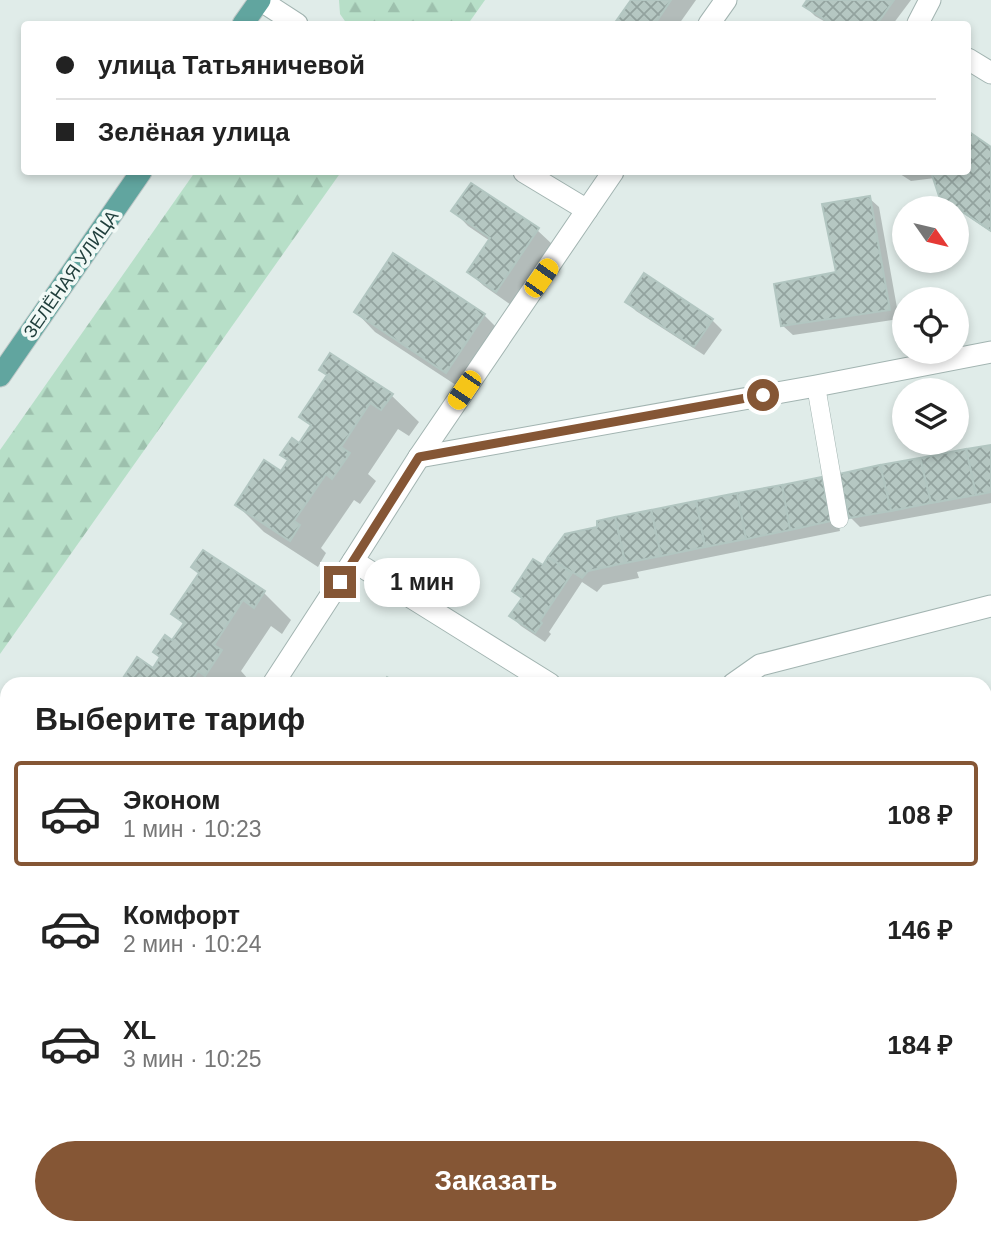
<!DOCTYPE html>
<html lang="ru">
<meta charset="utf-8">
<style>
body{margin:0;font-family:Helvetica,sans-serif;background:#f2f2f2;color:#222;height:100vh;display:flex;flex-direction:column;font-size:26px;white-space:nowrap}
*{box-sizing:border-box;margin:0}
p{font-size:23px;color:#767676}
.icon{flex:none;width:38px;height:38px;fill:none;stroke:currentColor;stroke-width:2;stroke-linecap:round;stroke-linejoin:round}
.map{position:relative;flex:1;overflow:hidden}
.sheet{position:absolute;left:0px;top:677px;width:992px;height:558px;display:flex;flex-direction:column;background:#fff;border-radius:21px 21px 0 0;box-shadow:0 4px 10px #0003}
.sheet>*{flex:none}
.hud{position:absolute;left:21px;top:21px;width:950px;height:154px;border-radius:7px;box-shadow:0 4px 10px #0003;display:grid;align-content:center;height:154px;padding:0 35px;background:#fff}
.needle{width:46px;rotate:124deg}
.fabs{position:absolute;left:892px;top:196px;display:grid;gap:14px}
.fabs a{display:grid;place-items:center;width:77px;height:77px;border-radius:50%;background:#fff;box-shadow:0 4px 10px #0003;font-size:35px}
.end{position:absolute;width:32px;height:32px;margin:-16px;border:9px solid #855635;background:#fff;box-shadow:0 0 0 4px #fff}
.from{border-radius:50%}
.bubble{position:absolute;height:49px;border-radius:24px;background:#fff;box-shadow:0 4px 10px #0003;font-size:23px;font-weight:600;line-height:49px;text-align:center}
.car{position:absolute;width:21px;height:42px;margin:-21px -10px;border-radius:9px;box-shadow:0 0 5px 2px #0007;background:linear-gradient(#f5c518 24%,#345 0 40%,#f5c518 0 76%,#345 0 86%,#f5c518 0)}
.hud b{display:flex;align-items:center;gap:24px;height:66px;font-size:26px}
.hud b+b{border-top:2px solid #e0e0e0}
.hud i{width:18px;height:18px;background:#222}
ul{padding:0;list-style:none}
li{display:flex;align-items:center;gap:21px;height:105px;margin:0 14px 10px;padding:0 21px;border:4px solid transparent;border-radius:7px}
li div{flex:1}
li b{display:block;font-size:26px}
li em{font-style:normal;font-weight:600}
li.on{border-color:#855635}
li>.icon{width:63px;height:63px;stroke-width:1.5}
h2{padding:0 35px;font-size:32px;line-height:84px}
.button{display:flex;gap:14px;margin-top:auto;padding:14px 35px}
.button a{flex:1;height:80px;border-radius:42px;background:#855635;color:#fff;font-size:28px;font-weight:600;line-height:80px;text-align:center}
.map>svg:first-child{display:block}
.forest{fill:url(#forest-firs)}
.shadow{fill:#0003}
.building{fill:url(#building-cross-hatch);stroke:#b2c6c1;stroke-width:2}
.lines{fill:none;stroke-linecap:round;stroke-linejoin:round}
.service-casing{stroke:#a2b4b1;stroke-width:14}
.pedestrian-casing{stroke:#a2b4b1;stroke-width:19}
.minor-casing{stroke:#a2b4b1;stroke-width:23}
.tertiary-casing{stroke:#a2b4b1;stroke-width:23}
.primary-casing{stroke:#c0c9c8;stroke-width:23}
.service{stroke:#fff;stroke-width:12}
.pedestrian{stroke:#fff;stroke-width:18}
.minor{stroke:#fff;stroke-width:21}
.tertiary{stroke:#fff;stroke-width:21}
.primary{stroke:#61a59f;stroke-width:21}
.route{stroke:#855635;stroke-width:9}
.labels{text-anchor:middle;stroke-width:7;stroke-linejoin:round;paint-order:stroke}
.street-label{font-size:18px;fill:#1f3e3b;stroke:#f1f9f6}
</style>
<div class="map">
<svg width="991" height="1235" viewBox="0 0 991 1235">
<defs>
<pattern id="forest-firs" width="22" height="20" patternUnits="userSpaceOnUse" patternTransform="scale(1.75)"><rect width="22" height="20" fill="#b7dfc8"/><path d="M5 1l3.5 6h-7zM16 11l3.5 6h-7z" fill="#9dc0ad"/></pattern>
<pattern id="building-cross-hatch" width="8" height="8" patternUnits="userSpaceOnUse" patternTransform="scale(1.75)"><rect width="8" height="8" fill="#b5c7c2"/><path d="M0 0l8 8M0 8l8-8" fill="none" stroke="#93a39f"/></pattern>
</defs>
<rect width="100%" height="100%" fill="#e0ece9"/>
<g class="forest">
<polygon points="339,0 485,0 468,24 347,24 340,14"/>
<polygon points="195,172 341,172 0,654 0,450"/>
</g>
<g class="shadow">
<polygon points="633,0 696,0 679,24 616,24"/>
<polygon points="809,0 911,0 893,24 829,24 815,16 805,6"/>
<polygon points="968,133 991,149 991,232 951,205 940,195 935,178 911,181 897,172 968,172"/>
<polygon points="869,198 879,207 899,319 793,335 783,326 838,273"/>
<polygon points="454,211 537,230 552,244 511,305 484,286 469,272 490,241 468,226"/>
<polygon points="627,301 712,320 722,330 704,355 636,311"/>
<polygon points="356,312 484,315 503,334 465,391 375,332"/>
<polygon points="321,370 391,395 419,422 409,436 398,429 368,474 376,481 360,504 354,500 321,548 326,553 318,567 264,532 237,505 281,473 289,461 283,455 300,445 312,427 301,417 328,377"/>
<polygon points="991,447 991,503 860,527 850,517"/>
<polygon points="821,479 831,488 840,531 637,572 639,578 603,585 597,592 582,582 549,632 551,634 545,642 521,626 511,616 523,599 514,591 544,568 550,558"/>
<polygon points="204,552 264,593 291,620 282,634 271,626 241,671 248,679 245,684 121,684 137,660 154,670 162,659 155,652 172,643 184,625 174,614 201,574"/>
<polygon points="0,829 7,834 7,983 0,994"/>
<polygon points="985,862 991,865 991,958 985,954"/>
<polygon points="38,1228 124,1228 119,1235 33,1235"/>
<polygon points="229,1228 262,1228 258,1235 239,1235"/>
<polygon points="427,1228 478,1228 474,1235 436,1235"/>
</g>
<g class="building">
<polygon points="631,0 671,0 655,24 614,24"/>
<polygon points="807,0 894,0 877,24 832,24 803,6"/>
<polygon points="968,131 991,147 991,231 939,196 931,172 968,172"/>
<polygon points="471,183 539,228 496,292 467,272 490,238 451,211"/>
<polygon points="870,196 890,310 781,326 774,284 836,272 822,204"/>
<polygon points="393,253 485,314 446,373 354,312"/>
<polygon points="644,273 713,319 694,347 625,302"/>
<polygon points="330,353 393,394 381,410 370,403 341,447 350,453 332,479 326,474 294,521 300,525 290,541 235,505 264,460 281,471 288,460 280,455 292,438 299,443 311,425 299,417 327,375 319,370"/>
<polygon points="991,445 991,492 976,495 966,449"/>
<polygon points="966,449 976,495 931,503 920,458"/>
<polygon points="920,458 931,503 891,511 880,465"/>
<polygon points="880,465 891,511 849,518 839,474"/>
<polygon points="822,477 831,521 790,530 782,485"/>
<polygon points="782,485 790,530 746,539 737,493"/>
<polygon points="737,493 746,539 705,547 696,501"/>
<polygon points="696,501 705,547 661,556 651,510"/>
<polygon points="651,510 661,556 625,563 615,517"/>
<polygon points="615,517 625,563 588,571 582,578 548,557 565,534 597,527 597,521"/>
<polygon points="203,550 265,591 254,608 243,600 214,645 222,650 205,676 198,671 190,684 119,684 137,657 153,668 160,657 153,652 165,635 172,640 184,623 171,614 199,573 191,567"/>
<polygon points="548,557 572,573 540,621 542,623 535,633 509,616 522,598 512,591 533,559 543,565"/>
<polygon points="387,677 399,684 382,684"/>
<polygon points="0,827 7,832 7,911 3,917 7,920 7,931 0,941"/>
<polygon points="985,859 991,863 991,912 987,917 991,920 991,929 985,938"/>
<polygon points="988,1098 991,1099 991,1141 985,1138 985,1102"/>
<polygon points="35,1228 92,1228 87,1235 21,1235 25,1229 32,1234"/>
<polygon points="428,1228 462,1228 458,1235 438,1235"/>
</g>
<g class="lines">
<defs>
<polyline id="service" points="0,1138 7,1127"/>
<polyline id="pedestrian" points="816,386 839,519"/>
<g id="minor">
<polyline points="709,24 726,0"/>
<polyline points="919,24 918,23 930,0"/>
<polyline points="968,59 991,73"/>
<polyline points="587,210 613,172"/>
<polyline points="353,561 550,684"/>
<polyline points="273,684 353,561 419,457"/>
<polyline points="733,684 760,665 991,606"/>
<polyline points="985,976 991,980"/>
<polyline points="154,1228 156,1235"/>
<polyline points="644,1228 654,1235"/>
<polyline points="780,1235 785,1228"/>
</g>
<g id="tertiary">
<polyline points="260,0 297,24"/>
<polyline points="419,457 816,386 991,352"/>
<polyline points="419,457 587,210 524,172"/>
</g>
<g id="primary">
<polyline points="243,24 260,0"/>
<polyline points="0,376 141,172"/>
</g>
</defs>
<use href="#service" class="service-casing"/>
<use href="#pedestrian" class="pedestrian-casing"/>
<use href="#minor" class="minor-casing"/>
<use href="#tertiary" class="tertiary-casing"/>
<use href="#primary" class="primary-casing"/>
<use href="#service" class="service"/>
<use href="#pedestrian" class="pedestrian"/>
<use href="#minor" class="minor"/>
<use href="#tertiary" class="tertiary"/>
<use href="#primary" class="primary"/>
</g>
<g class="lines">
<polyline class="route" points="340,582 419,457 763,395"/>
</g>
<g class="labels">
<g class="street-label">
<text transform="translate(71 274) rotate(-55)" y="6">ЗЕЛЁНАЯ УЛИЦА</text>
</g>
</g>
</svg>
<div class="fabs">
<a><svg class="needle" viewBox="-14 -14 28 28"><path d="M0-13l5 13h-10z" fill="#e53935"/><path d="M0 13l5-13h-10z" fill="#767676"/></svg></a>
<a><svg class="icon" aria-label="locate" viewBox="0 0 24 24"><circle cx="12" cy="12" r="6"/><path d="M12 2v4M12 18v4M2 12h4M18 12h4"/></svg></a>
<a><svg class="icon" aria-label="layers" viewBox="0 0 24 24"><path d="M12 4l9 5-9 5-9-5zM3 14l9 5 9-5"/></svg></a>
</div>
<i class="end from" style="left:763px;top:395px"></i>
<i class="end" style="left:340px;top:582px"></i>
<div class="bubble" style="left:364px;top:558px;width:116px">1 мин</div>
<i class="car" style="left:541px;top:278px;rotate:35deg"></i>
<i class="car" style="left:464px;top:390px;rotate:214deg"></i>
<div class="hud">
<b><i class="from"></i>улица Татьяничевой</b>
<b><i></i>Зелёная улица</b>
</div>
<section class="sheet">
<h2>Выберите тариф</h2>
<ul>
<li class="on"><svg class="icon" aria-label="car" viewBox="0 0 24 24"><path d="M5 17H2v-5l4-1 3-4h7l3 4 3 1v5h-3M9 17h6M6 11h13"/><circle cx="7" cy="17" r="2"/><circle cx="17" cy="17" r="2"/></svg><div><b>Эконом</b><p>1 мин · 10:23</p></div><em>108 ₽</em></li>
<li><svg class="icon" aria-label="car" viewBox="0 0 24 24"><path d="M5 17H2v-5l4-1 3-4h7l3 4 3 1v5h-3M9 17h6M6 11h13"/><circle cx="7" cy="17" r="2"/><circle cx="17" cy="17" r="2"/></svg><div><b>Комфорт</b><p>2 мин · 10:24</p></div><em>146 ₽</em></li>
<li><svg class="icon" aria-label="car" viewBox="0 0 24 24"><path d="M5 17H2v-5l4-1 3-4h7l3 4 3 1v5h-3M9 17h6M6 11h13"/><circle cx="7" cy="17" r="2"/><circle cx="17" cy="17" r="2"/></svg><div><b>XL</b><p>3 мин · 10:25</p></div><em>184 ₽</em></li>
</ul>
<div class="button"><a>Заказать</a></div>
</section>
</div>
